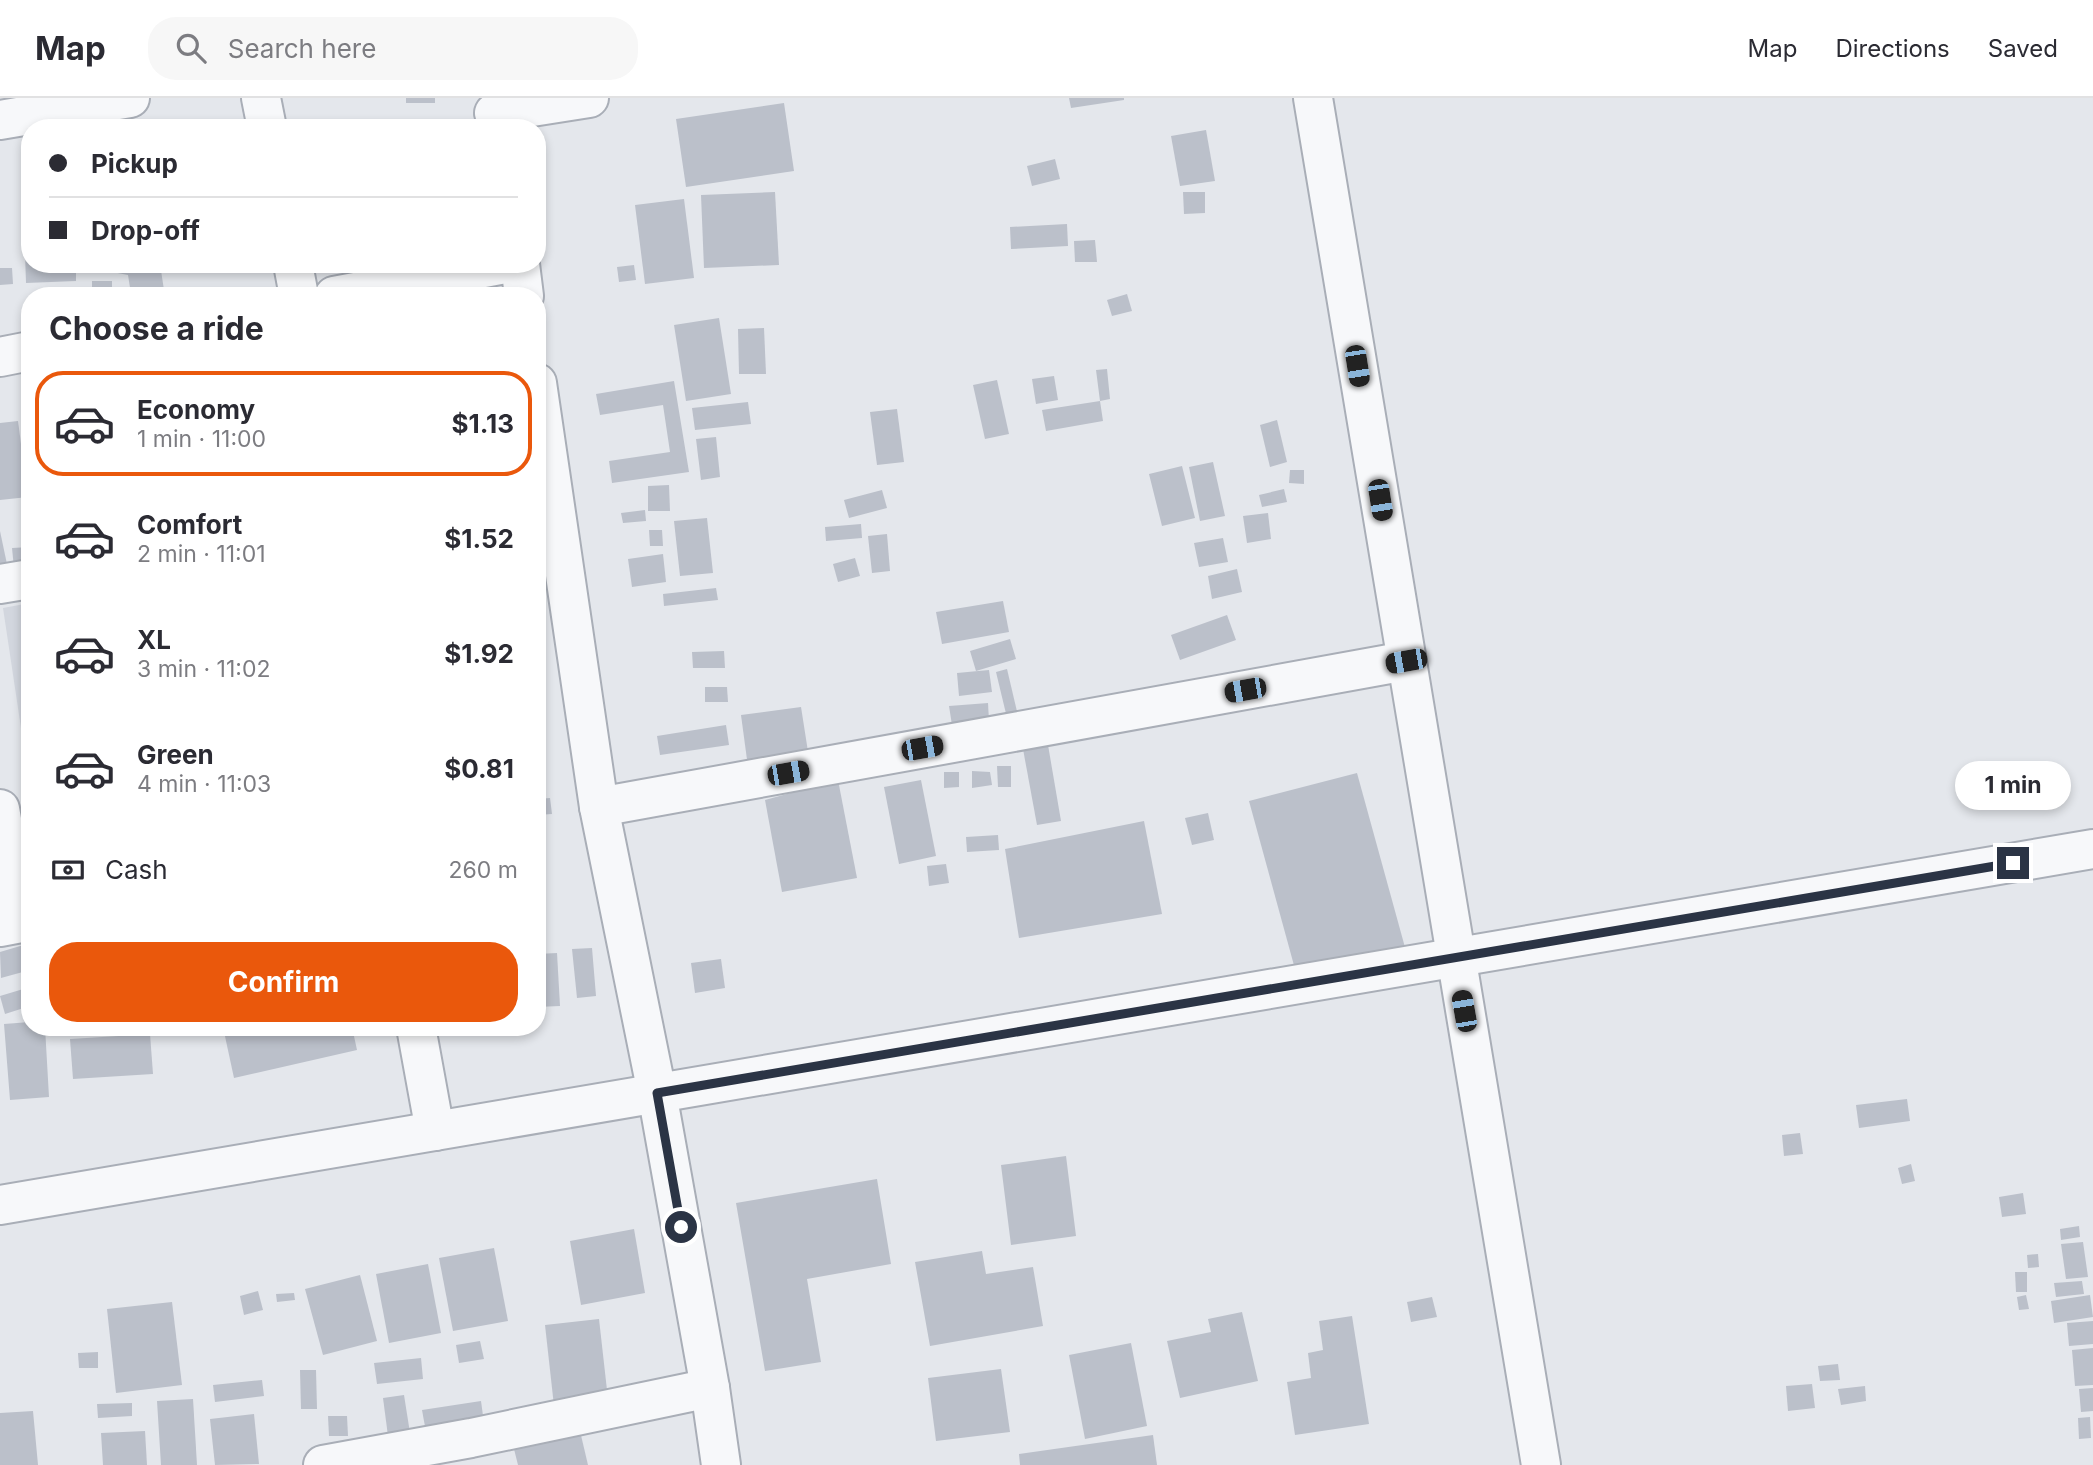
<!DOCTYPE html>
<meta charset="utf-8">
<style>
body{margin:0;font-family:Inter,sans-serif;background:#f7f7f7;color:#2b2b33;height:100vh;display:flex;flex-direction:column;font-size:26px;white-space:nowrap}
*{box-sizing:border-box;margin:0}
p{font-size:23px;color:#7c7c81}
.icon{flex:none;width:38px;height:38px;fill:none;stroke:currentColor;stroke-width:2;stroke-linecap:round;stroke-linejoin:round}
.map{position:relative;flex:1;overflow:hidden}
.sheet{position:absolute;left:21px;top:189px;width:525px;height:749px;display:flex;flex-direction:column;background:#fff;border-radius:28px;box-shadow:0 4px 10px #0003}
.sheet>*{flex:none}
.banner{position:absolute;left:21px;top:21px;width:525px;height:154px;border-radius:28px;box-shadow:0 4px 10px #0003;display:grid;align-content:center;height:154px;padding:0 28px;background:#fff}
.end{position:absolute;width:32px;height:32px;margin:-16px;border:9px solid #2b3445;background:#fff;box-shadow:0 0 0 4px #fff}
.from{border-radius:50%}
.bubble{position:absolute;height:49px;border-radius:24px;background:#fff;box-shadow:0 4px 10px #0003;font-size:23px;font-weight:700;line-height:49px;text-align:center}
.car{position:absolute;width:21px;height:42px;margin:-21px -10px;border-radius:9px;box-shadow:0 0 5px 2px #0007;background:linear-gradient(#222 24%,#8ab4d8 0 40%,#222 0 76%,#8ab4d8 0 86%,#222 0)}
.banner b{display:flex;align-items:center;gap:24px;height:66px;font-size:26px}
.banner b+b{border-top:2px solid #e1e1e2}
.banner i{width:18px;height:18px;background:#2b2b33}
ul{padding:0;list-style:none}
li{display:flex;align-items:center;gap:21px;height:105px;margin:0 14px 10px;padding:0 14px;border:4px solid transparent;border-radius:28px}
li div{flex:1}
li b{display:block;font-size:26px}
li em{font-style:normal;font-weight:700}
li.current{border-color:#ea580c}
li>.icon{width:63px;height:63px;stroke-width:1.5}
h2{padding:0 28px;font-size:32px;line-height:84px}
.pay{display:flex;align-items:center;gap:18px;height:77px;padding:0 28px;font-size:26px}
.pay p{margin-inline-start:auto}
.cta{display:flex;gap:14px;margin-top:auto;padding:14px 28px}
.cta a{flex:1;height:80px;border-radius:28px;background:#ea580c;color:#fff;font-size:28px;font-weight:700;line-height:80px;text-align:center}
header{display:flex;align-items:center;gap:42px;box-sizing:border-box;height:98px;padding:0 35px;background:#fff;border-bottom:2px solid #e1e1e2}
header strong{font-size:33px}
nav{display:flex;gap:38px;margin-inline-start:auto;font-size:24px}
.search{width:490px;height:63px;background:#f7f7f7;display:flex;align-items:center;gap:18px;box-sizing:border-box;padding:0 24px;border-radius:28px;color:#7c7c81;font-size:26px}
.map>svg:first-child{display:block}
.built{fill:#d2d6de}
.building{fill:#bbc0ca}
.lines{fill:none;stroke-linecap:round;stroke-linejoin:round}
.minor-casing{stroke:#a9aeb7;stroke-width:42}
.minor{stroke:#f7f8fa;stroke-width:38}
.route{stroke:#2b3445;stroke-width:9}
</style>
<header>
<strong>Map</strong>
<div class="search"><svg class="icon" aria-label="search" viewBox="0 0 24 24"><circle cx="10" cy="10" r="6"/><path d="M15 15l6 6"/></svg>Search here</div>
<nav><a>Map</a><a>Directions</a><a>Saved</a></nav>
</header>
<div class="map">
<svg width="2093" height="1367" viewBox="0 0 2093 1367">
<rect width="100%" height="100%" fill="#e4e7ec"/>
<polygon class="built" points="30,505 30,690 3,510"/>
<g class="building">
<rect x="406" y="0" width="29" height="5"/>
<polygon points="1069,0 1124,0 1124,2 1071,10"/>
<polygon points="784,5 794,73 686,89 676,21"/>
<rect x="212" y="25" width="38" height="5"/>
<polygon points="1206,32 1215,83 1180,88 1171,38"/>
<polygon points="1055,61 1060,81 1032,88 1027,68"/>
<polygon points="775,94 779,167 704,170 701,97"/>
<polygon points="1183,94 1205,94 1205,115 1184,116"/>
<polygon points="684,101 694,180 645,186 635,107"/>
<polygon points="30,125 30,166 76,166 76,183 26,185 24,126"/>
<polygon points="1067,126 1068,148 1011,151 1010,129"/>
<polygon points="1095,142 1097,164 1075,164 1074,143"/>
<polygon points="90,166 160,166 164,192 131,196 128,177 91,170"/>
<polygon points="634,167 636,182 619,184 617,169"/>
<polygon points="0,170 12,170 13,186 0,187"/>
<rect x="92" y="183" width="20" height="15"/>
<polygon points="1127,196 1132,213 1112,218 1107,202"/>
<polygon points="719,220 731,296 686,303 674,227"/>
<polygon points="764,230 766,276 739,276 738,231"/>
<polygon points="1107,271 1110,301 1100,303 1103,323 1046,333 1042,312 1100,303 1096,272"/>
<polygon points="1054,278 1058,302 1036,306 1032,281"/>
<polygon points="997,282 1009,336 985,341 973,287"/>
<polygon points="674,283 689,374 612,385 609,363 670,354 663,307 600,317 596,296"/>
<polygon points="748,304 751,326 695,332 692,310"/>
<polygon points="897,311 904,364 877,367 870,314"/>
<polygon points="1277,322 1287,364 1270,369 1260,327"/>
<polygon points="18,323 28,399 0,402 0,325"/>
<polygon points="716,339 720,379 701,382 696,341"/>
<polygon points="1213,364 1225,418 1200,423 1189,369"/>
<polygon points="1182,368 1195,420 1162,428 1149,376"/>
<polygon points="1290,372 1304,372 1304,386 1289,385"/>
<polygon points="669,387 670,413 648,413 648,388"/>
<polygon points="1284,391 1287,404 1262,409 1259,397"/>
<polygon points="882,392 887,410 849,420 844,402"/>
<polygon points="645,412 646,423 623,425 621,415"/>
<polygon points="1268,415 1271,441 1247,445 1243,418"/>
<polygon points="707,420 713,475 680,478 674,423"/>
<polygon points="861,426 862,440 826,443 825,429"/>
<polygon points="649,432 662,432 663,448 650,448"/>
<polygon points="0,433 8,471 0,472"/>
<polygon points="887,436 890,473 872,475 868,438"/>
<polygon points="1223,440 1228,464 1199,469 1194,445"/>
<polygon points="30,449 30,468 14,470 12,450"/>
<polygon points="663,456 666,484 632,489 628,461"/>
<polygon points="855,460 860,478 838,484 833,466"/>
<polygon points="1237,471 1242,494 1212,501 1208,478"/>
<polygon points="716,490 718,502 664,508 663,496"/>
<polygon points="1003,503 1009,534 942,546 936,514"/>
<polygon points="1227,517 1236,542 1180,562 1171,537"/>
<polygon points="1010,541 1016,561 976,573 970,553"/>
<polygon points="724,553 725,570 693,570 692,554"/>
<polygon points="1007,571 1019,622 1008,624 996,574"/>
<polygon points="989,572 992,594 959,598 957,575"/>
<polygon points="705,589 727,589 728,604 705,604"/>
<polygon points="988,605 989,623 952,627 949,608"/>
<polygon points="801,609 809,660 748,669 741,617"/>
<polygon points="726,627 729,647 660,657 657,638"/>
<polygon points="1048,647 1061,723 1037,727 1023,651"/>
<polygon points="997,668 1011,668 1011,689 998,689"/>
<polygon points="972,673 990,674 992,687 972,690"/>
<polygon points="944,674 959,674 959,689 944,690"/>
<polygon points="1357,675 1406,853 1298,882 1249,703"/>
<polygon points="838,682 857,780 782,794 765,702"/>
<polygon points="921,682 936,758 899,766 884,689"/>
<polygon points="550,700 552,716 537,717 537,701"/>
<polygon points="1208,715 1214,742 1192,747 1185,720"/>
<polygon points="1144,723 1162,816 1019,840 1005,751"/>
<polygon points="998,737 999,752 967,754 966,739"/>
<polygon points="946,766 949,785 929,788 927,768"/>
<polygon points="27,846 30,872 1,880 0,854"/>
<polygon points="592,850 596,898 577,900 572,851"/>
<polygon points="557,855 560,908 537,909 537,856"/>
<polygon points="721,861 725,890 695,895 691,865"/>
<polygon points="30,889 30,908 5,916 0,898"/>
<polygon points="30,924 30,929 45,929 49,999 10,1002 4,926"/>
<polygon points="223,929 352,929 357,952 234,980"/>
<polygon points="150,936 153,976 73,981 70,941"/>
<polygon points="1907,1001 1910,1023 1859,1030 1856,1007"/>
<polygon points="1800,1035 1803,1056 1784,1058 1782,1037"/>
<polygon points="1066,1058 1076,1138 1011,1147 1001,1067"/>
<polygon points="1911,1066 1915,1083 1902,1086 1898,1070"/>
<polygon points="877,1081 891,1166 807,1181 821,1264 765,1273 736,1105"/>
<polygon points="2023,1095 2026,1116 2002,1119 1999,1099"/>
<polygon points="2079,1128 2080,1139 2061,1142 2060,1131"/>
<polygon points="634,1131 645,1195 581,1207 570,1143"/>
<polygon points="2083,1144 2088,1179 2066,1181 2061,1146"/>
<polygon points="494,1150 508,1223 453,1233 439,1160"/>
<polygon points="982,1153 986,1176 1033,1169 1043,1228 930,1248 915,1164"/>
<polygon points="2038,1156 2039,1169 2028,1170 2027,1157"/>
<polygon points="428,1166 441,1235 389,1245 376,1176"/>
<polygon points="2015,1174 2027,1174 2027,1194 2016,1194"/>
<polygon points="360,1177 377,1243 323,1257 305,1191"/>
<polygon points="2082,1183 2084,1196 2056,1199 2054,1185"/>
<polygon points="258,1193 263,1212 244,1217 240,1198"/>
<polygon points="294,1195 295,1202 277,1204 276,1196"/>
<polygon points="2026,1197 2029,1211 2019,1212 2017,1199"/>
<polygon points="2090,1197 2093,1219 2054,1225 2051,1203"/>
<polygon points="1432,1199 1437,1219 1411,1224 1407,1204"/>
<polygon points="172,1204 182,1287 116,1295 107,1211"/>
<polygon points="1242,1214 1258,1283 1180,1300 1167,1243 1211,1234 1208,1221"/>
<polygon points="1352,1218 1369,1326 1295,1337 1287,1284 1311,1280 1308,1255 1323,1252 1319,1223"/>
<polygon points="599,1221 608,1301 554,1308 545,1227"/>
<polygon points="2093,1223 2093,1246 2069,1248 2067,1225"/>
<polygon points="480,1243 484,1261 459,1265 456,1247"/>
<polygon points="1131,1245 1147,1328 1085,1341 1069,1257"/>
<polygon points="2093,1250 2093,1287 2075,1288 2072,1252"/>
<polygon points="98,1254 98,1270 79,1270 78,1255"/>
<polygon points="421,1260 423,1281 377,1286 374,1265"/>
<polygon points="1838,1266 1840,1282 1820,1283 1818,1268"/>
<polygon points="1001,1271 1010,1334 936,1343 928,1280"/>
<polygon points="300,1272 316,1272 317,1311 301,1311"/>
<polygon points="262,1282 264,1298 215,1304 213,1287"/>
<polygon points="1812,1286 1815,1310 1788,1313 1786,1288"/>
<polygon points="1865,1288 1866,1303 1841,1307 1838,1291"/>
<polygon points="2093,1290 2093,1313 2081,1314 2079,1291"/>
<polygon points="404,1297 410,1335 388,1338 383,1300"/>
<polygon points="193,1301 197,1367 161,1367 157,1303"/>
<polygon points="481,1303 484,1325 426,1334 422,1312"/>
<polygon points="132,1305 132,1318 98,1320 97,1306"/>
<polygon points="33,1313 38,1367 0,1367 0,1315"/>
<polygon points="254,1316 259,1366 215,1367 210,1321"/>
<polygon points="328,1318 347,1318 348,1338 329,1338"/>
<polygon points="2090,1319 2091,1340 2079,1341 2078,1320"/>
<polygon points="145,1333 147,1367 103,1367 101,1335"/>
<polygon points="580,1333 588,1367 518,1367 514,1351"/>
<polygon points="1153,1337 1157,1367 1020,1367 1019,1356"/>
</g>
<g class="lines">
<defs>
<g id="minor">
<polyline points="261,0 267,30"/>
<polyline points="1313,0 1541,1367"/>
<polyline points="494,15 589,0"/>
<polyline points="0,22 130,0"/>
<polyline points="293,166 299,198"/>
<polyline points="520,166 524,198"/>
<polyline points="334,198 505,166"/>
<polyline points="0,259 30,253"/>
<polyline points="537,285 599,709 657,995 710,1290 721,1367"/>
<polyline points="0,486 30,481"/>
<polyline points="599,709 1406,563"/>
<polyline points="0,711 21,825 0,829"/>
<polyline points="416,929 435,1033"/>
<polyline points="0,1107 2093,751"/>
<polyline points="323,1367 471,1340 710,1290"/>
</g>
</defs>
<use href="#minor" class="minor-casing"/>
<use href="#minor" class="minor"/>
</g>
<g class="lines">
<polyline class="route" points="681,1129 657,995 2013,765"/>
</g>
</svg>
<i class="end from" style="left:681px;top:1129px"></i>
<i class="end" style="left:2013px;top:765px"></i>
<div class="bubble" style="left:1955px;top:663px;width:116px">1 min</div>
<i class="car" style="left:1357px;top:268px;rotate:171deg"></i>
<i class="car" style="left:1380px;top:402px;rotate:171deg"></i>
<i class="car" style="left:1406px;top:563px;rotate:260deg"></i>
<i class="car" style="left:1245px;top:592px;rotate:260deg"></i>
<i class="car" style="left:922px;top:650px;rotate:80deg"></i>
<i class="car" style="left:788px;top:675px;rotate:80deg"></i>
<i class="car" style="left:1464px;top:913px;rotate:350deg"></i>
<div class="banner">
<b><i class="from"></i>Pickup</b>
<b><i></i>Drop-off</b>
</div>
<section class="sheet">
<h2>Choose a ride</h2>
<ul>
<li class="current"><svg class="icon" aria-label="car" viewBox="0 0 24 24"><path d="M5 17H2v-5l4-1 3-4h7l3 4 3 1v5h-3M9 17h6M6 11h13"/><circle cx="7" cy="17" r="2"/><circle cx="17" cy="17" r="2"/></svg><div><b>Economy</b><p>1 min · 11:00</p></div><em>$1.13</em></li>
<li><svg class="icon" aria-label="car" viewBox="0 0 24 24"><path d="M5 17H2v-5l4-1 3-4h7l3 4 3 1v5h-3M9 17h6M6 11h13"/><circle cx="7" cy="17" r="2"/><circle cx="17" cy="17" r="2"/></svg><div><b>Comfort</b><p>2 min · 11:01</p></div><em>$1.52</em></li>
<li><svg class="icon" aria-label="car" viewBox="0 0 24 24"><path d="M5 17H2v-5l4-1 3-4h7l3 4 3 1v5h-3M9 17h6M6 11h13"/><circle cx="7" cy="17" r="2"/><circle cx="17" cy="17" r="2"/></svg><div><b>XL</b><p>3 min · 11:02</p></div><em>$1.92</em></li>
<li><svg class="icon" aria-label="car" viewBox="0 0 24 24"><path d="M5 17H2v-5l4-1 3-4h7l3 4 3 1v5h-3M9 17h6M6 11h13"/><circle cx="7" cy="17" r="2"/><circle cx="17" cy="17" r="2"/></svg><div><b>Green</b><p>4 min · 11:03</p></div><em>$0.81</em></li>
</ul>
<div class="pay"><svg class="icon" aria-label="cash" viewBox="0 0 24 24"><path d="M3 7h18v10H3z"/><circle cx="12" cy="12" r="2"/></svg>Cash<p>260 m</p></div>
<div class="cta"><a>Confirm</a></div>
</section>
</div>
